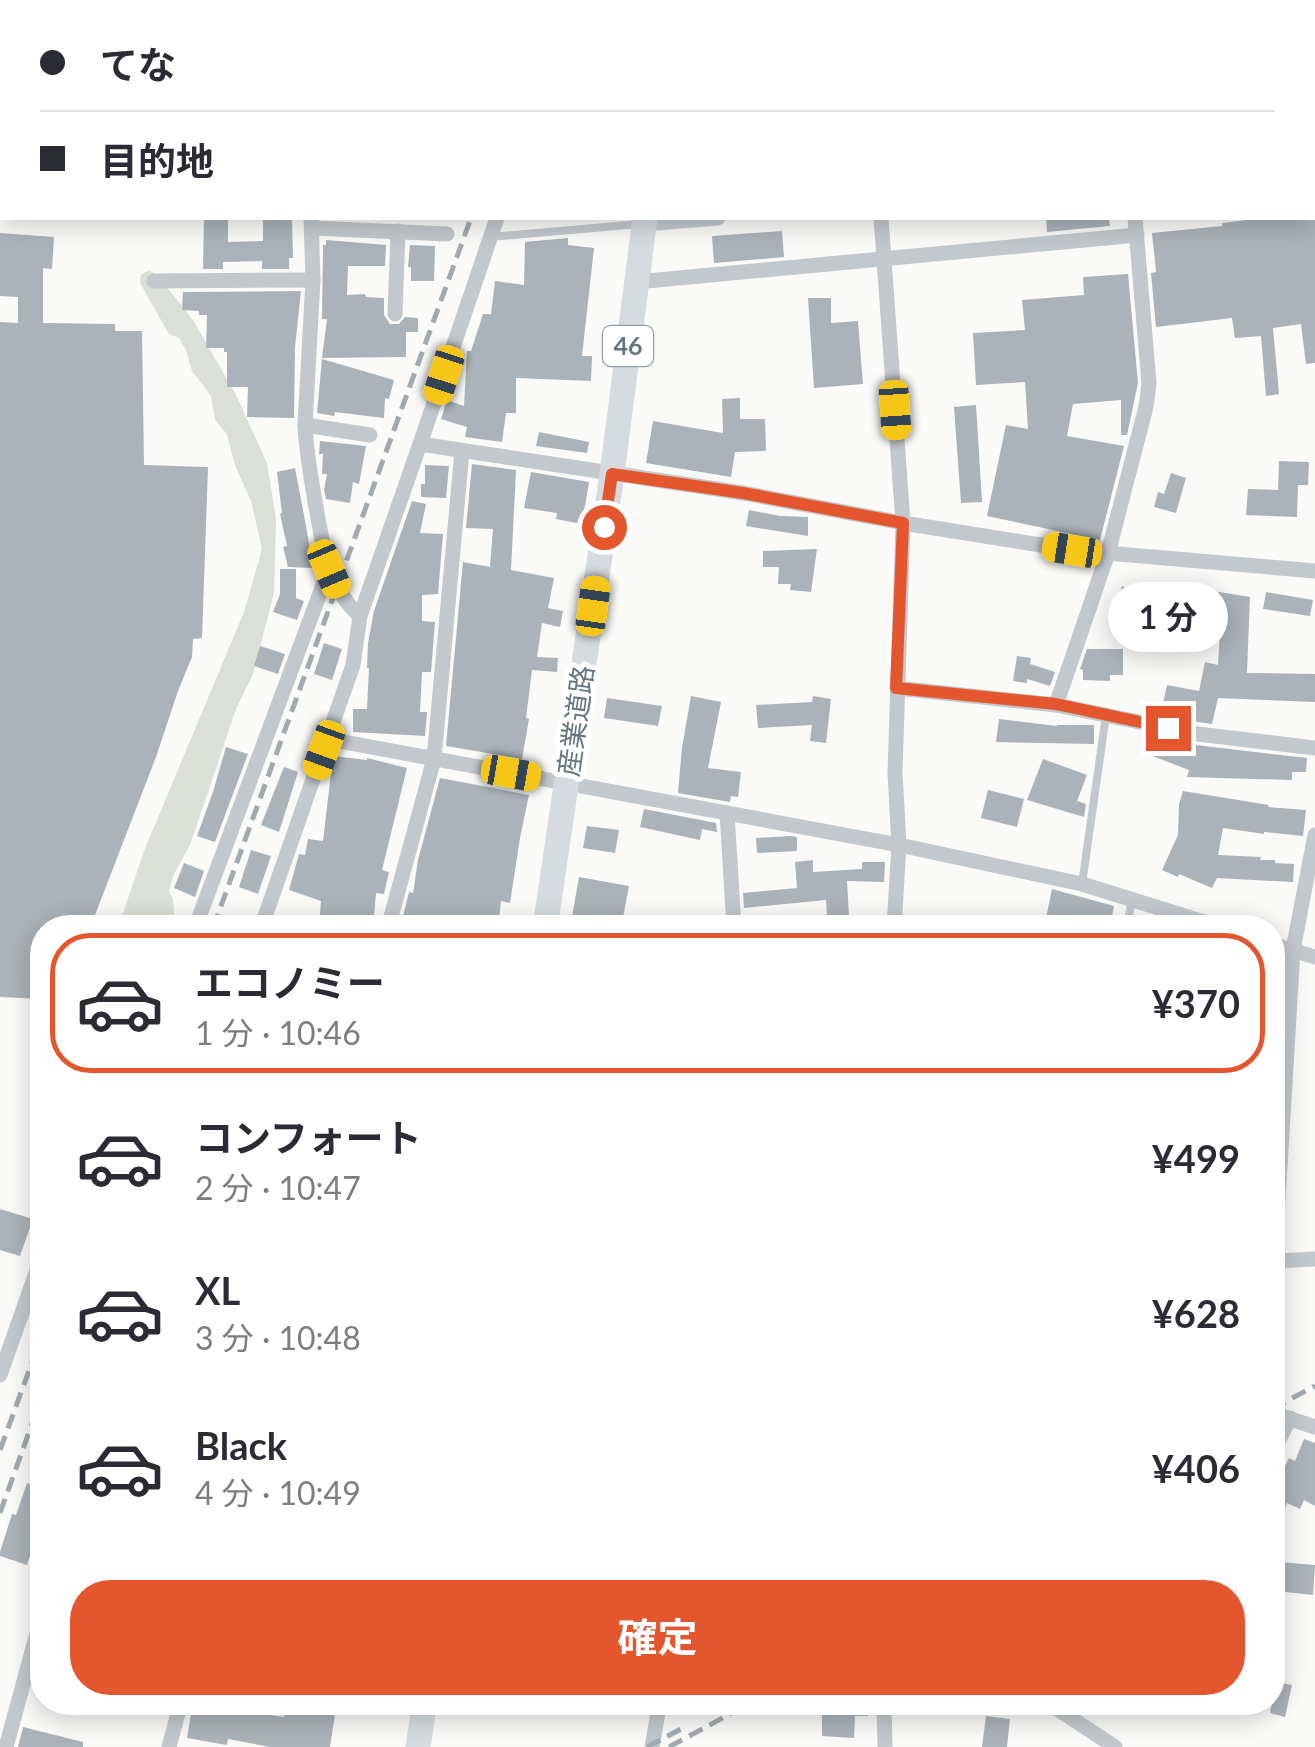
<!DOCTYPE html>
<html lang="ja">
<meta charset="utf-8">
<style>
body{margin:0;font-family:Lato,"Noto Sans JP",sans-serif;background:#f7f7f7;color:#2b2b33;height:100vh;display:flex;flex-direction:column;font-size:38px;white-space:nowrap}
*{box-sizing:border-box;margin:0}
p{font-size:32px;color:#7c7c81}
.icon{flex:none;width:55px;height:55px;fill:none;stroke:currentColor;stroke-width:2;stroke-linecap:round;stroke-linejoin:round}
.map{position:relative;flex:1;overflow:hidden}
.drawer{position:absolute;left:30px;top:915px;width:1255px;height:800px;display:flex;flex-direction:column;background:#fff;border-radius:40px;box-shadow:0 5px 25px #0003}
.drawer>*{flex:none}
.banner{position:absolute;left:0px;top:0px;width:1315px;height:220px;box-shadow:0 5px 25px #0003;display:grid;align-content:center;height:220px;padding:0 40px;background:#fff}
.end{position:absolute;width:45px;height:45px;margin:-22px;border:12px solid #e4572e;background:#fff;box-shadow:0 0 0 5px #fff}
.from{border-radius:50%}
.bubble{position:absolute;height:70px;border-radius:35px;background:#fff;box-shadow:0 5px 25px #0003;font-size:32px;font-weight:700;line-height:70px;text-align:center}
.car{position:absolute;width:30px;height:60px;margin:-30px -15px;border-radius:12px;box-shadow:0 0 8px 2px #0007;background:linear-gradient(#f5c518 24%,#345 0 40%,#f5c518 0 76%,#345 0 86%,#f5c518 0)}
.banner b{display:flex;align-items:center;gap:35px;height:95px;font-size:38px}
.banner b+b{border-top:2px solid #e1e1e2}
.banner i{width:25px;height:25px;background:#2b2b33}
ul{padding:18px 0 0;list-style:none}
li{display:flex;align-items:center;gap:30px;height:140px;margin:0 20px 15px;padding:0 20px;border:5px solid transparent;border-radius:40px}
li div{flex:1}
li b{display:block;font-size:38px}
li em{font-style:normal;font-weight:700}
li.on{border-color:#e4572e}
li>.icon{width:90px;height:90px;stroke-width:1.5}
.action{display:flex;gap:20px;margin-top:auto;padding:20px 40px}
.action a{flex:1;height:115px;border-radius:40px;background:#e4572e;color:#fff;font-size:40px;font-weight:700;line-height:115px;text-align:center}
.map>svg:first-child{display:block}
.green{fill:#dadfd7}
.building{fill:#aab3b9}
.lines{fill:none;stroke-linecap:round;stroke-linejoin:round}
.lane{stroke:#c3c8cc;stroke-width:8}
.street{stroke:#c3c8cc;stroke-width:15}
.primary{stroke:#d6dbdf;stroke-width:25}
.rail{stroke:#a2aab0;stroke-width:5;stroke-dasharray:15 8;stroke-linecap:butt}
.route{stroke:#e4572e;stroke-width:12}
.labels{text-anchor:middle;stroke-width:10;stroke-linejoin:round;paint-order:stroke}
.shield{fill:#fff;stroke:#939fa8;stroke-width:2.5}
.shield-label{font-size:25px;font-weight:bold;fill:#657683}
.street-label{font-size:28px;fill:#657683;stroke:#fff}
</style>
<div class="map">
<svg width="1315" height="1747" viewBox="0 0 1315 1747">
<rect width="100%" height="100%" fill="#fafaf8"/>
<polygon class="green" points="149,270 158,276 193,320 236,395 267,463 276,519 274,593 253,674 236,709 190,845 174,874 169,891 173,899 175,924 185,927 118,928 144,851 244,612 262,549 251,501 235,465 227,434 215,420 211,396 192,371 186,350 179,338 169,334 140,283 141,275"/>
<g class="building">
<polygon points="204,218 228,218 228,242 263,241 263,220 292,219 293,258 289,258 289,269 262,269 262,261 223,262 223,269 203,269"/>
<polygon points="1046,218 1109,218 1110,226 1047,232"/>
<polygon points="1263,218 1315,218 1315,363 1306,364 1301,324 1273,328 1279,394 1266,396 1261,336 1235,338 1232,318 1156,327 1151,273 1156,272 1152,233 1222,226 1222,223"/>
<polygon points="782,231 784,257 714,263 712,236"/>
<polygon points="0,233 54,237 52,269 43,268 43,323 115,324 115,331 142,331 144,465 208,467 202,638 193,639 192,657 178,691 156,757 90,928 42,928 42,999 0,997 0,322 18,323 18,297 0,296"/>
<polygon points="568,238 568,245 594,248 582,356 592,356 591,381 516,378 516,413 506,413 502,442 465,437 467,427 441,419 447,400 464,406 467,351 471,351 483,314 491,314 495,281 524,285 525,242"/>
<polygon points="326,240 386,245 385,266 348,266 347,295 365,294 366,297 384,298 384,315 390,324 399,324 405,317 418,318 418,332 406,332 406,357 322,358 327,319 322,319 323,245 326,245"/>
<polygon points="410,245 435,246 434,281 411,281 411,267 408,267"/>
<polygon points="1128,274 1138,383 1127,435 1121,435 1121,400 1073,404 1067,436 1124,446 1100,540 987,516 1006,425 1028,429 1025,382 976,385 973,333 1025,330 1022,300 1084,295 1083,277"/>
<polygon points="301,291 295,347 294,418 247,417 248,387 227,387 227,352 224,352 224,348 206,348 207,315 199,315 199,311 182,310 183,292"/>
<polygon points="808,298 831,298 831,323 858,321 863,384 814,388"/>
<polygon points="322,359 394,380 389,399 385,398 384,418 335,412 334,416 317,413"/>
<polygon points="740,398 740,419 765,419 766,451 735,452 731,477 646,463 653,421 723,433 722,399"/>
<polygon points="976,405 982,502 961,503 954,407"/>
<polygon points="539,432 589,442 587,453 536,446"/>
<polygon points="320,441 366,446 359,484 353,482 350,503 326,499 324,490 327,474 322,474 323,454 319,454"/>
<polygon points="1279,461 1309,462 1308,485 1298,485 1297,517 1246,515 1248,489 1278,490"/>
<polygon points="472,464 516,470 511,570 554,578 548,608 563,611 560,627 542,623 537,657 558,658 557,672 532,670 526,718 529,719 522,759 446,746 463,562 490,567 493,529 466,528"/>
<polygon points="425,465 449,466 446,498 421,497 421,484 425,484"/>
<polygon points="295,468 306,526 313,568 288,567 283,547 287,546 280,514 282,513 277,472"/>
<polygon points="531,472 589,482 582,524 556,519 557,513 524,508"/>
<polygon points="1171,473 1186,478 1176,513 1154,507 1158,492 1164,494"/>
<polygon points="412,501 426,504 420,533 443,534 438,594 422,595 422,621 435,622 431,672 422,672 420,712 427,712 425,736 353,732 353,709 367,709 369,668 367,668 368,643 374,611"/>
<polygon points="749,510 780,516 808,517 808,536 746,526"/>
<polygon points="817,549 811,592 790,590 791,584 778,584 779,567 763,567 763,551"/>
<polygon points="280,569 296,569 296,598 304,601 297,620 273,612 280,594"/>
<polygon points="1122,586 1165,600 1165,588 1213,595 1213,591 1250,597 1247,673 1315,674 1315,702 1218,698 1212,724 1191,721 1194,709 1163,703 1167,685 1199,691 1205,662 1218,665 1220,631 1181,625 1179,636 1160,632 1163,618 1117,603"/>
<polygon points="1266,592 1313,600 1310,616 1263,609"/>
<polygon points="324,643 342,649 332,680 314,674"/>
<polygon points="260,646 285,654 278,674 254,666"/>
<polygon points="1087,649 1123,649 1123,675 1110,675 1110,681 1083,680 1083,670 1080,669"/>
<polygon points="1017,656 1031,658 1030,664 1055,672 1050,686 1027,679 1027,683 1013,681"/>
<polygon points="691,696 721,702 708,768 741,772 738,797 731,796 730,802 678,793 682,748"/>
<polygon points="813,696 831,699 826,743 810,741 812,725 758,728 756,705 812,702"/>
<polygon points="607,698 662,706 658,726 604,718"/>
<polygon points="999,719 1057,726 1057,725 1094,725 1094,744 996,742"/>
<polygon points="1153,736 1196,745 1307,758 1306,772 1292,772 1292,780 1187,777 1189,770 1147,754"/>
<polygon points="226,747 248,754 215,842 197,836 213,792"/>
<polygon points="333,756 367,760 367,758 407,768 382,870 389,872 384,894 376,893 373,927 347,925 347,928 319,928 321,901 289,890 299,854 305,855 308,839 323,841"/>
<polygon points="1043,759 1087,775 1077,801 1086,804 1084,817 1027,800"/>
<polygon points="284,767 298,772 279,832 261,825"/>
<polygon points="440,778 529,795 520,838 510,903 501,901 498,928 400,928 409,892 413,893 418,860"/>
<polygon points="988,790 1024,799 1017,827 981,818"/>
<polygon points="1183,791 1269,805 1268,807 1306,810 1303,836 1264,832 1264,834 1223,828 1218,855 1261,857 1260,860 1275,860 1275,863 1294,864 1293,882 1217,878 1212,888 1179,874 1178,877 1162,870 1178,835 1179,804"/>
<polygon points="644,809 716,823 717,832 702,829 700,840 640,827"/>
<polygon points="587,826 619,830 615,853 583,848"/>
<polygon points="791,836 797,837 797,851 757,853 756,838"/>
<polygon points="251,850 271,856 258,894 239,887"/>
<polygon points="813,860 813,872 862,869 862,862 885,862 884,882 847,881 849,916 827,917 826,900 744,908 743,893 797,888 795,862"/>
<polygon points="184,863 204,871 195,897 174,888"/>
<polygon points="579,877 629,886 621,928 570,928"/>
<polygon points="1052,889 1114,906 1110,927 1072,919 1071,928 1044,928"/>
<polygon points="0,1209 33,1219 20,1256 0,1250"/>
<polygon points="1304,1439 1315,1443 1315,1506 1304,1500 1300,1509 1287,1503 1275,1539 1272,1539 1272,1494 1289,1458 1295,1461"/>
<polygon points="40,1456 42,1456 42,1519 27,1565 0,1556 0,1552 12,1514 16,1515 27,1483 30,1484"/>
<polygon points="1279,1562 1315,1565 1313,1595 1276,1591"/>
<polygon points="1276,1682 1292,1685 1285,1717 1270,1713"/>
<polygon points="193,1702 235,1702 234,1709 284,1717 287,1702 337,1702 330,1747 270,1747 228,1739 227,1745 187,1738"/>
<polygon points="831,1702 867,1702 868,1716 855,1716 854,1738 822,1736 822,1706 831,1705"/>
<polygon points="986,1716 1010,1719 1007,1747 982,1747"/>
<polygon points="23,1727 83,1742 83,1747 18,1747"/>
</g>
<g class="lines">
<g class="lane">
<polyline points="429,2 429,0"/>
<polyline points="0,65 2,65"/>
<polyline points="490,237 640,224"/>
<polyline points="1082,884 1106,715"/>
<polyline points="1127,928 1132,898"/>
</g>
<g class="street">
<polyline points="99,0 99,2"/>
<polyline points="864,0 864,2"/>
<polyline points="289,2 289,0"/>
<polyline points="575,2 575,0"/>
<polyline points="1312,165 1315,165"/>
<path d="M311,218L313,280L305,425C306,451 311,476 315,502C323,544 327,587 360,616"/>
<polyline points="497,218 420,444 743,493 903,523 1072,550 1315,571"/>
<polyline points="881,218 903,523 895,773 899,845 894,928"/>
<polyline points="644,224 718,218"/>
<polyline points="312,228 447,234"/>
<polyline points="154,281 313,280"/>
<polyline points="636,282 1137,235"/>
<polyline points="395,314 398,231"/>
<polyline points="305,425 370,435"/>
<polyline points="897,688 1056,705 1198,734 1315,748"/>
<polyline points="1056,705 1108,553 1146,407 1149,383 1135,218"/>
<polyline points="328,739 899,845 1082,884 1223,928"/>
<polyline points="727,813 734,928"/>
<polyline points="195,928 329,569"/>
<polyline points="261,928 353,665 360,616 420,444"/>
<polyline points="388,928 434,759 462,451"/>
<polyline points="1272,944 1315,957"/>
<polyline points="1275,1261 1315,1259"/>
<polyline points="1272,1298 1293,950 1315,835"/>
<polyline points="0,1375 42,1256"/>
<polyline points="1272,1413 1315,1427"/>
<polyline points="1272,1453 1290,1418"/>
<polyline points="884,1702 885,1747"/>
<polyline points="1047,1702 1115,1747"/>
<polyline points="6,1747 42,1615"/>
<polyline points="169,1747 181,1702"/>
<polyline points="652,1747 660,1702"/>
</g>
<g class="primary">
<polyline points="668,2 668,0"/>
<polyline points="545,928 612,474 645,218"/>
<polyline points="418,1747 425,1702"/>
</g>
<g class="rail">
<polyline points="550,2 551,0"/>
<polyline points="213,928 471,218"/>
<polyline points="1272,1409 1315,1386"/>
<polyline points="0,1450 42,1335"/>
<polyline points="0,1513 42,1396"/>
<polyline points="647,1747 681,1729"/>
<polyline points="669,1747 752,1702"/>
</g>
</g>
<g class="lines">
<polyline class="route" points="604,527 612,474 743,493 903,523 896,688 1056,704 1168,728"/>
</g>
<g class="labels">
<rect class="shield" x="603" y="326" width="50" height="40" rx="8"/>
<g class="shield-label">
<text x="628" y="355">46</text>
</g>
<g class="street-label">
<text transform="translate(576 721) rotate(-82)" y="10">産業道路</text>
</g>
</g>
</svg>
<i class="end from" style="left:604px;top:527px"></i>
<i class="end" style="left:1168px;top:728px"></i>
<div class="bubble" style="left:1108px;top:582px;width:120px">1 分</div>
<i class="car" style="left:444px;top:375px;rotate:198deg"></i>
<i class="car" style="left:895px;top:410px;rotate:176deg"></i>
<i class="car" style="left:1072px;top:550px;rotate:279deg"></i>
<i class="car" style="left:329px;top:569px;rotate:157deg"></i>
<i class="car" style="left:593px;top:606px;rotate:8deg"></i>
<i class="car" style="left:324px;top:750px;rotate:200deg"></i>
<i class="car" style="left:511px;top:773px;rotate:100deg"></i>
<div class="banner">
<b><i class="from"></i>てな</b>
<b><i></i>目的地</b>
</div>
<section class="drawer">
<ul>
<li class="on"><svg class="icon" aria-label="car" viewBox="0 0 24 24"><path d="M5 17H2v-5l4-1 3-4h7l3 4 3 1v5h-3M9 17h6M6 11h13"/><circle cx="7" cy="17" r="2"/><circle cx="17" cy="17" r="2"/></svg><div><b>エコノミー</b><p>1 分 · 10:46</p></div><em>¥370</em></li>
<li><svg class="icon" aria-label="car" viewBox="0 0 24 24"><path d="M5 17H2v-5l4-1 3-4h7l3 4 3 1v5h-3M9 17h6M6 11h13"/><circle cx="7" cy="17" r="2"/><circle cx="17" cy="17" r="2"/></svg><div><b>コンフォート</b><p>2 分 · 10:47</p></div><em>¥499</em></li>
<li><svg class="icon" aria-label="car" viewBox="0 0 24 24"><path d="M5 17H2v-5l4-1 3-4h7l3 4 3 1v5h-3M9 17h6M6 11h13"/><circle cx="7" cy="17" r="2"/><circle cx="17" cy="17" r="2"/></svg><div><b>XL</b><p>3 分 · 10:48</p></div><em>¥628</em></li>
<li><svg class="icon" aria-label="car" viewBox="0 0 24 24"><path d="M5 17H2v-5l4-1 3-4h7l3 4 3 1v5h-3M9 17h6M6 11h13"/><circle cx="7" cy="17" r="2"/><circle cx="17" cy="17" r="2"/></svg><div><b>Black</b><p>4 分 · 10:49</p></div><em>¥406</em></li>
</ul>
<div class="action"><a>確定</a></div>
</section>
</div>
